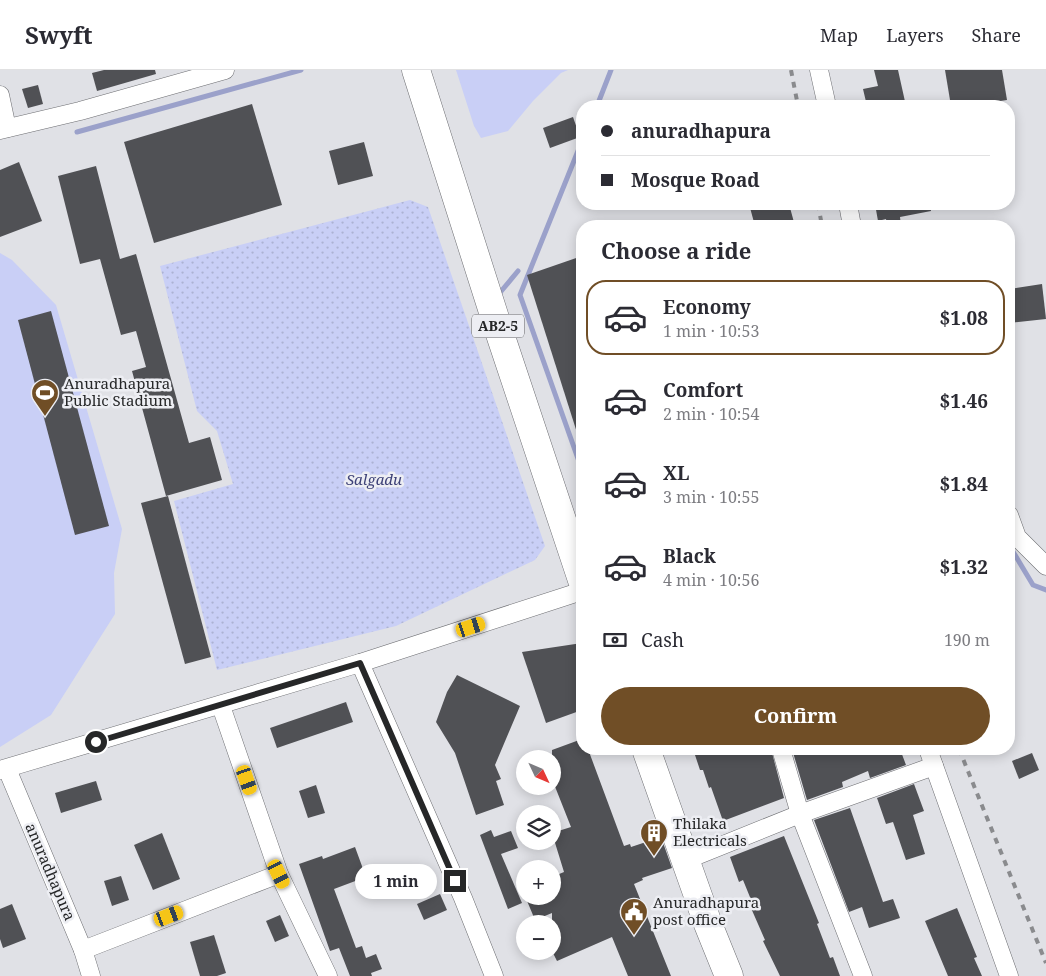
<!DOCTYPE html>
<meta charset="utf-8">
<style>
body{margin:0;font-family:"Noto Serif",serif;background:#f2f2f3;color:#2b2b33;height:100vh;display:flex;flex-direction:column;font-size:19px;white-space:nowrap}
*{box-sizing:border-box;margin:0}
p{font-size:16px;color:#7c7c81}
.icon{flex:none;width:28px;height:28px;fill:none;stroke:currentColor;stroke-width:2;stroke-linecap:round;stroke-linejoin:round}
.map{position:relative;flex:1;overflow:hidden}
.side{position:absolute;left:576px;top:150px;width:439px;height:535px;display:flex;flex-direction:column;background:#fff;border-radius:20px;box-shadow:0 2px 12px #0003}
.side>*{flex:none}
.banner{position:absolute;left:576px;top:30px;width:439px;height:110px;border-radius:20px;box-shadow:0 2px 12px #0003;display:grid;align-content:center;height:110px;padding:0 25px;background:#fff}
.needle{width:32px;rotate:134deg}
.tools{position:absolute;left:516px;top:680px;display:grid;gap:10px}
.tools a{display:grid;place-items:center;width:45px;height:45px;border-radius:50%;background:#fff;box-shadow:0 2px 12px #0003;font-size:25px}
.end{position:absolute;width:22px;height:22px;margin:-11px;border:6px solid #262728;background:#fff;box-shadow:0 0 0 2px #fff}
.from{border-radius:50%}
.bubble{position:absolute;height:35px;border-radius:18px;background:#fff;box-shadow:0 2px 12px #0003;font-size:16px;font-weight:700;line-height:35px;text-align:center}
.car{position:absolute;width:15px;height:30px;margin:-15px -8px;border-radius:6px;box-shadow:0 0 4px 1px #0007;background:linear-gradient(#f5c518 24%,#345 0 40%,#f5c518 0 76%,#345 0 86%,#f5c518 0)}
.banner b{display:flex;align-items:center;gap:18px;height:48px;font-size:19px}
.banner b+b{border-top:1px solid #e1e1e2}
.banner i{width:12px;height:12px;background:#2b2b33}
ul{padding:0;list-style:none}
li{display:flex;align-items:center;gap:15px;height:75px;margin:0 10px 8px;padding:0 15px;border:2px solid transparent;border-radius:20px}
li div{flex:1}
li b{display:block;font-size:19px}
li em{font-style:normal;font-weight:700}
li.current{border-color:#704e26}
li>.icon{width:45px;height:45px;stroke-width:1.5}
h2{padding:0 25px;font-size:22px;line-height:60px}
.pay{display:flex;align-items:center;gap:12px;height:55px;padding:0 25px;font-size:19px}
.pay p{margin-inline-start:auto}
.action{display:flex;gap:10px;margin-top:auto;padding:10px 25px}
.action a{flex:1;height:58px;border-radius:30px;background:#704e26;color:#fff;font-size:20px;font-weight:700;line-height:58px;text-align:center}
header{display:flex;align-items:center;gap:30px;box-sizing:border-box;height:70px;padding:0 25px;background:#fff;border-bottom:1px solid #e1e1e2}
header strong{font-size:24px}
nav{display:flex;gap:28px;margin-inline-start:auto;font-size:18px}
.map>svg:first-child{display:block}
.park{fill:url(#park-dots)}
.pitch{fill:#c9cff6}
.lines{fill:none;stroke-linecap:round;stroke-linejoin:round}
.stream{stroke:#9ba1ca;stroke-width:5}
.building{fill:#505155}
.minor-casing{stroke:#6d6e72;stroke-width:19}
.primary-casing{stroke:#6d6e72;stroke-width:29}
.minor{stroke:#fff;stroke-width:18}
.primary{stroke:#fff;stroke-width:28}
.rail{stroke:#8a8b8e;stroke-width:4;stroke-dasharray:6 6;stroke-linecap:butt}
.route{stroke:#262728;stroke-width:6}
.labels{text-anchor:middle;stroke-width:5;stroke-linejoin:round;paint-order:stroke}
.shield{fill:#edeef3;stroke:#626365;stroke-width:1}
.shield-label{font-size:14px;font-weight:bold;fill:#262728}
.poi-label{font-size:15px;fill:#262728;stroke:#edeef3;text-anchor:start}
.park-label{font-size:15px;font-style:italic;fill:#3e4278;stroke:#edeef3}
.street-label{font-size:15px;fill:#262728;stroke:#edeef3}
</style>
<header>
<strong>Swyft</strong>
<nav><a>Map</a><a>Layers</a><a>Share</a></nav>
</header>
<div class="map">
<svg width="1046" height="906" viewBox="0 0 1046 906">
<defs>
<pattern id="park-dots" width="8" height="8" patternUnits="userSpaceOnUse" patternTransform="scale(1.25)"><rect width="8" height="8" fill="#c9cff6"/><path d="M2 2h.1M6 6h.1" fill="none" stroke="#acb2d3" stroke-width="1.8" stroke-linecap="round"/></pattern>
</defs>
<rect width="100%" height="100%" fill="#e0e1e6"/>
<polygon class="park" points="410,130 428,137 545,476 535,490 396,556 217,600 174,431 233,414 217,361 197,341 160,196"/>
<g class="pitch">
<polygon points="456,0 568,0 561,3 533,31 508,61 481,68 474,56"/>
<polygon points="0,183 12,190 56,235 122,459 114,503 115,544 51,645 0,677"/>
</g>
<g class="lines">
<g class="stream">
<polyline points="597,36 611,0"/>
<polyline points="77,62 301,0"/>
<polyline points="582,71 520,225 582,400"/>
<polyline points="498,225 518,201"/>
<polyline points="1009,475 1033,515 1046,520"/>
</g>
</g>
<g class="building">
<polygon points="104,0 155,0 156,4 97,21 92,3"/>
<polygon points="874,0 898,0 906,36 867,36 863,19 878,16"/>
<polygon points="945,0 1002,0 1007,30 967,36 951,36"/>
<polygon points="38,15 43,34 28,38 22,19"/>
<polygon points="252,34 282,135 154,173 124,72"/>
<polygon points="573,47 580,67 550,78 543,58"/>
<polygon points="364,72 373,106 338,115 329,81"/>
<polygon points="19,92 42,151 0,167 0,100"/>
<polygon points="96,96 120,189 136,184 189,373 210,367 222,410 166,426 132,301 146,297 136,261 121,265 100,189 80,194 58,106"/>
<polygon points="749,134 789,134 795,156 755,156"/>
<polygon points="875,134 930,134 931,141 900,147 901,156 887,156 886,149 878,151"/>
<polygon points="582,186 582,368 579,369 527,205"/>
<polygon points="1042,214 1046,249 1009,253 1009,219"/>
<polygon points="51,241 109,456 75,465 18,250"/>
<polygon points="168,426 211,587 185,594 141,433"/>
<polygon points="582,573 582,640 546,653 522,582"/>
<polygon points="457,605 520,636 495,695 501,709 496,711 504,735 476,745 455,683 436,652 447,622"/>
<polygon points="346,632 353,652 277,678 270,658"/>
<polygon points="582,669 582,679 588,679 624,776 630,774 631,777 661,767 672,798 642,808 643,810 634,814 671,906 628,906 612,867 557,891 552,881 552,843 535,850 525,826 552,826 552,807 564,802 552,763 571,757 552,709 552,680"/>
<polygon points="693,679 771,679 784,728 723,751 711,717 709,718 703,700 700,700"/>
<polygon points="792,679 900,679 906,695 870,708 868,701 842,712 843,717 807,730"/>
<polygon points="1032,683 1039,700 1019,709 1012,691"/>
<polygon points="96,711 102,730 61,743 55,723"/>
<polygon points="914,714 924,741 913,745 925,784 906,790 893,752 886,754 877,728"/>
<polygon points="316,715 325,743 308,748 299,721"/>
<polygon points="850,738 883,832 893,829 900,848 869,858 862,837 849,842 814,750"/>
<polygon points="491,760 494,767 511,761 518,778 501,784 522,833 508,839 480,765"/>
<polygon points="162,763 180,809 153,820 134,775"/>
<polygon points="784,766 819,853 817,854 830,888 833,887 840,906 780,906 763,871 765,870 751,838 754,837 743,810 739,812 730,787"/>
<polygon points="355,777 366,807 334,819 356,878 362,876 366,888 376,884 382,899 371,903 372,906 350,906 339,878 330,881 299,794 322,786 323,789"/>
<polygon points="121,806 129,830 112,836 104,811"/>
<polygon points="440,824 447,840 424,850 417,834"/>
<polygon points="12,834 26,869 3,878 0,869 0,839"/>
<polygon points="957,838 977,887 974,888 982,906 948,906 925,851"/>
<polygon points="280,845 289,866 275,872 266,851"/>
<polygon points="214,865 226,903 217,906 200,906 190,872"/>
</g>
<g class="lines">
<defs>
<g id="minor">
<polyline points="819,0 827,36"/>
<polyline points="0,25 7,58"/>
<polyline points="0,60 80,41 225,0"/>
<polyline points="848,134 852,156"/>
<polyline points="1009,445 1017,467 1046,496"/>
<polyline points="360,593 463,828 494,906"/>
<polyline points="221,636 279,804 328,906"/>
<polyline points="781,679 800,744 863,906"/>
<polyline points="928,679 1009,906"/>
<polyline points="7,699 83,880 91,906"/>
<polyline points="0,700 360,593 582,521"/>
<polyline points="686,790 800,744 934,696"/>
<polyline points="83,880 279,804"/>
</g>
<g id="primary">
<polyline points="416,0 501,267 582,510"/>
<polyline points="646,679 708,854 729,906"/>
</g>
</defs>
<use href="#minor" class="minor-casing"/>
<use href="#primary" class="primary-casing"/>
<use href="#minor" class="minor"/>
<use href="#primary" class="primary"/>
<g class="rail">
<polyline points="791,0 798,36"/>
<polyline points="818,134 822,156"/>
<polyline points="959,679 1046,893"/>
</g>
</g>
<g class="lines">
<polyline class="route" points="96,672 360,593 455,811"/>
</g>
<defs>
<symbol id="stadium-pin" viewBox="-11 -11 22 30"><path d="M0 17L-7.5 6A9.5 9.5 0 1 1 7.5 6Z" fill="#704e26" stroke="#edeef3"/><path d="M0-5a6.5 5 0 1 0 0 10a6.5 5 0 1 0 0-10ZM-3.5-1.8h7v3.6h-7Z" fill="#fff"/></symbol>
<symbol id="building-pin" viewBox="-11 -11 22 30"><path d="M0 17L-7.5 6A9.5 9.5 0 1 1 7.5 6Z" fill="#704e26" stroke="#edeef3"/><path d="M-4-6H4V6H1V3H-1V6H-4ZM-2.5-4.3h1.7v1.8h-1.7ZM.8-4.3h1.7v1.8H.8ZM-2.5-1h1.7V.8h-1.7ZM.8-1h1.7V.8H.8Z" fill="#fff"/></symbol>
<symbol id="civic-pin" viewBox="-11 -11 22 30"><path d="M0 17L-7.5 6A9.5 9.5 0 1 1 7.5 6Z" fill="#704e26" stroke="#edeef3"/><path d="M-.6-6.5H3V-4.5H.6V-3L4-1V1h2V6H-6V1h2V-1L-.6-3ZM-1.2 2.5V6h2.4V2.5Z" fill="#fff"/></symbol>
</defs>
<g fill-rule="evenodd">
<use href="#stadium-pin" x="29" y="307" width="32" height="43"/>
<use href="#building-pin" x="638" y="747" width="32" height="43"/>
<use href="#civic-pin" x="618" y="826" width="32" height="43"/>
</g>
<g class="labels">
<rect class="shield" x="472" y="244.5" width="52" height="23" rx="4"/>
<g class="shield-label">
<text x="498" y="261">AB2-5</text>
</g>
<g class="poi-label">
<text x="64" y="319">Anuradhapura<tspan x="64" dy="17">Public Stadium</tspan></text>
<text x="673" y="759">Thilaka<tspan x="673" dy="17">Electricals</tspan></text>
<text x="653" y="838">Anuradhapura<tspan x="653" dy="17">post office</tspan></text>
</g>
<g class="park-label">
<text x="374" y="415">Salgadu</text>
</g>
<g class="street-label">
<text transform="translate(50 802) rotate(67)" y="5">anuradhapura</text>
</g>
</g>
</svg>
<div class="tools">
<a><svg class="needle" viewBox="-14 -14 28 28"><path d="M0-13l5 13h-10z" fill="#e53935"/><path d="M0 13l5-13h-10z" fill="#7c7c81"/></svg></a>
<a><svg class="icon" aria-label="layers" viewBox="0 0 24 24"><path d="M12 4l9 5-9 5-9-5zM3 14l9 5 9-5"/></svg></a>
<a>+</a>
<a>−</a>
</div>
<i class="end from" style="left:96px;top:672px"></i>
<i class="end" style="left:455px;top:811px"></i>
<div class="bubble" style="left:355px;top:794px;width:82px">1 min</div>
<i class="car" style="left:471px;top:557px;rotate:72deg"></i>
<i class="car" style="left:247px;top:710px;rotate:161deg"></i>
<i class="car" style="left:279px;top:804px;rotate:154deg"></i>
<i class="car" style="left:169px;top:846px;rotate:69deg"></i>
<div class="banner">
<b><i class="from"></i>anuradhapura</b>
<b><i></i>Mosque Road</b>
</div>
<section class="side">
<h2>Choose a ride</h2>
<ul>
<li class="current"><svg class="icon" aria-label="car" viewBox="0 0 24 24"><path d="M5 17H2v-5l4-1 3-4h7l3 4 3 1v5h-3M9 17h6M6 11h13"/><circle cx="7" cy="17" r="2"/><circle cx="17" cy="17" r="2"/></svg><div><b>Economy</b><p>1 min · 10:53</p></div><em>$1.08</em></li>
<li><svg class="icon" aria-label="car" viewBox="0 0 24 24"><path d="M5 17H2v-5l4-1 3-4h7l3 4 3 1v5h-3M9 17h6M6 11h13"/><circle cx="7" cy="17" r="2"/><circle cx="17" cy="17" r="2"/></svg><div><b>Comfort</b><p>2 min · 10:54</p></div><em>$1.46</em></li>
<li><svg class="icon" aria-label="car" viewBox="0 0 24 24"><path d="M5 17H2v-5l4-1 3-4h7l3 4 3 1v5h-3M9 17h6M6 11h13"/><circle cx="7" cy="17" r="2"/><circle cx="17" cy="17" r="2"/></svg><div><b>XL</b><p>3 min · 10:55</p></div><em>$1.84</em></li>
<li><svg class="icon" aria-label="car" viewBox="0 0 24 24"><path d="M5 17H2v-5l4-1 3-4h7l3 4 3 1v5h-3M9 17h6M6 11h13"/><circle cx="7" cy="17" r="2"/><circle cx="17" cy="17" r="2"/></svg><div><b>Black</b><p>4 min · 10:56</p></div><em>$1.32</em></li>
</ul>
<div class="pay"><svg class="icon" aria-label="cash" viewBox="0 0 24 24"><path d="M3 7h18v10H3z"/><circle cx="12" cy="12" r="2"/></svg>Cash<p>190 m</p></div>
<div class="action"><a>Confirm</a></div>
</section>
</div>
